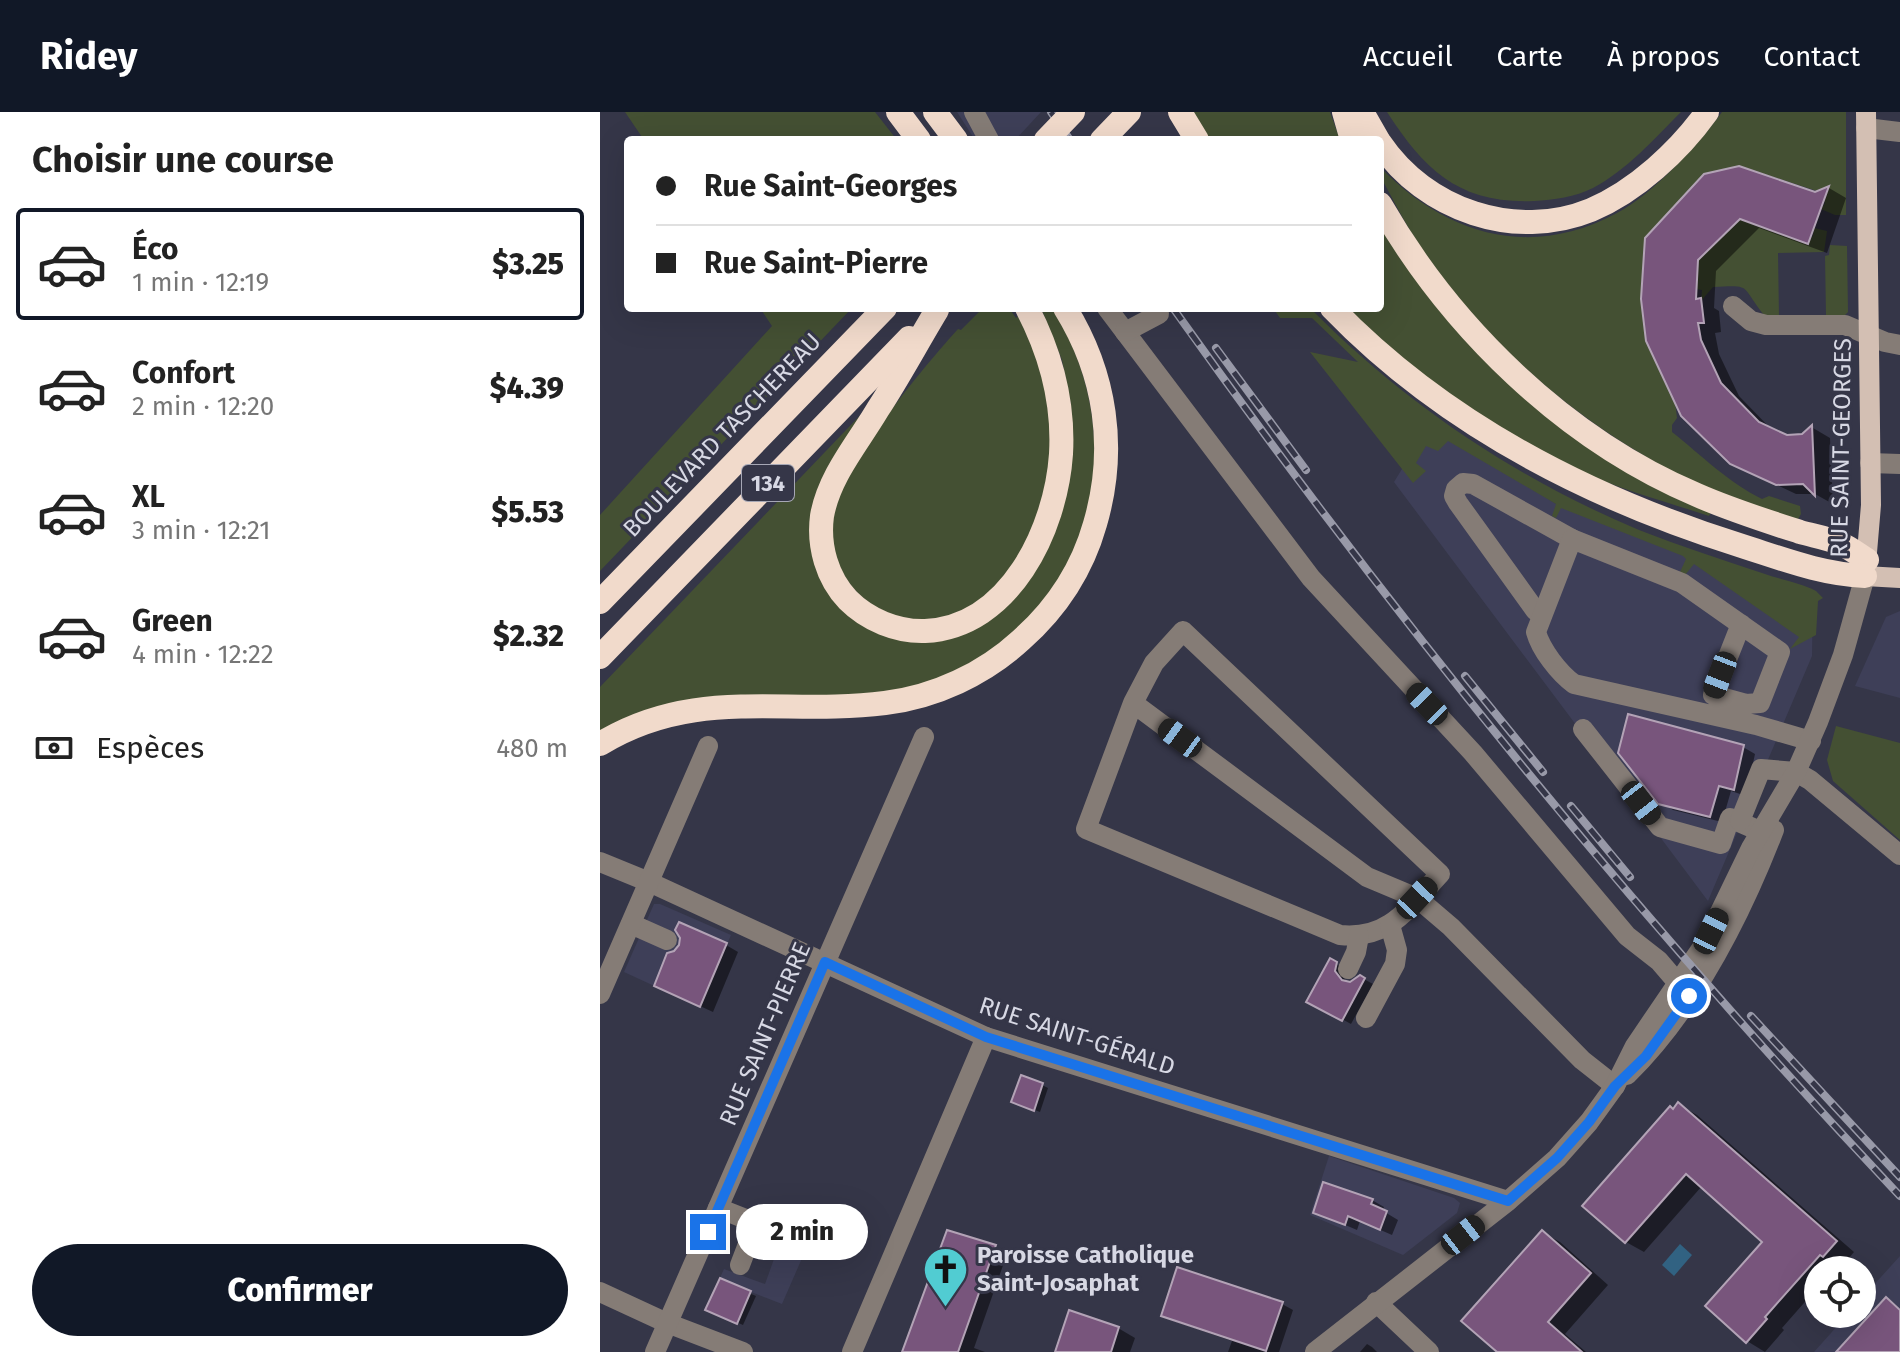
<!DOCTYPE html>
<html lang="fr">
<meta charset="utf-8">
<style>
body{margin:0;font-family:"Fira Sans",sans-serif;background:#f6f6f6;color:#222;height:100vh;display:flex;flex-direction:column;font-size:30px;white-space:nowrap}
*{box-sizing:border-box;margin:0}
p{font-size:26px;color:#767676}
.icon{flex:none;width:44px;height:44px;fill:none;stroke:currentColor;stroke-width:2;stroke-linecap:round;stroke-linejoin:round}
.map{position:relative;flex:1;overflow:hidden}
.drawer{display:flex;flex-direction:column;background:#fff;width:600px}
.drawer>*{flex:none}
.hud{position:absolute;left:24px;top:24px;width:760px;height:176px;border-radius:8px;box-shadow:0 8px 32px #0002;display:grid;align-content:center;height:176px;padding:0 32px;background:#fff}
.controls{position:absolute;left:1204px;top:1144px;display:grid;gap:16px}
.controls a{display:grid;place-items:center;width:72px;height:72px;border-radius:50%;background:#fff;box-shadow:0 8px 32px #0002;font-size:40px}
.end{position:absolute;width:36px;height:36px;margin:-18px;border:10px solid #1a73e8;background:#fff;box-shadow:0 0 0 4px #fff}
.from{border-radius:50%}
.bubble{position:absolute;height:56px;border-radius:28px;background:#fff;box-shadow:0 8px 32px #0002;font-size:26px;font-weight:800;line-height:56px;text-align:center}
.car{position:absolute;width:24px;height:48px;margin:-24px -12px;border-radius:10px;box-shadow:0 0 6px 2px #0007;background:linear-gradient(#222 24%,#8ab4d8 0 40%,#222 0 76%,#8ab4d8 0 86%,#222 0)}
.hud b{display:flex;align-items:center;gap:28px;height:76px;font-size:30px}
.hud b+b{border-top:2px solid #e0e0e0}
.hud i{width:20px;height:20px;background:#222}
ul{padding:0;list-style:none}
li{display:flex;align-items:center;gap:24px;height:112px;margin:0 16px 12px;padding:0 16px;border:4px solid transparent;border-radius:8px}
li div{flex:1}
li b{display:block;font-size:30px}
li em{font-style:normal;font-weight:800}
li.on{border-color:#111827}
li>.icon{width:72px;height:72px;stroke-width:1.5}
h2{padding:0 32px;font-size:36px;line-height:96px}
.pay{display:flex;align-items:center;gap:20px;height:88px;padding:0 32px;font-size:30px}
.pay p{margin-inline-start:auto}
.primary-button{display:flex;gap:16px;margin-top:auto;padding:16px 32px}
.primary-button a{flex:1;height:92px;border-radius:48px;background:#111827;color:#fff;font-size:32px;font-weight:800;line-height:92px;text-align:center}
header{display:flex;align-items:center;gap:48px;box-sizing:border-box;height:112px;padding:0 40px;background:#111827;color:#fff}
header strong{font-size:38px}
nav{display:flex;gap:44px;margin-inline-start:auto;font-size:28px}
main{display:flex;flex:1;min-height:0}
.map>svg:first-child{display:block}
.built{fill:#3e3f58}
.green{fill:#445033}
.water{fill:#316282}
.shadow{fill:#0007}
.building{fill:#78557c;stroke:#b3a3b6;stroke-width:2}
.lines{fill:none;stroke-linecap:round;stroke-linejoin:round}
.minor{stroke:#857c76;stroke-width:20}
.major{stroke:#d3bfb3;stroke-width:20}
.highway{stroke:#f1dacb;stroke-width:24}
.rail-casing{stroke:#9899a8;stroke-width:8}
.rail{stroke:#353648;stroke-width:5;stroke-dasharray:15;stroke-linecap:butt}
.highway-bridge{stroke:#f1dacb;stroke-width:24}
.route{stroke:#1a73e8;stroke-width:10}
.labels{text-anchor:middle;stroke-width:6;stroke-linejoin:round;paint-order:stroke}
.shield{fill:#353648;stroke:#a6a7b5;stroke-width:2}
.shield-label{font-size:22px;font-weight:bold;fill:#d7d8e4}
.street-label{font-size:24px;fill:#d7d8e4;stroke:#353648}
.poi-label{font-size:24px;font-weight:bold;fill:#d7d8e4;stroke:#353648;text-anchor:start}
</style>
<header>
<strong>Ridey</strong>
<nav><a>Accueil</a><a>Carte</a><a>À propos</a><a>Contact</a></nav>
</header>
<main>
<section class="drawer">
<h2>Choisir une course</h2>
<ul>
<li class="on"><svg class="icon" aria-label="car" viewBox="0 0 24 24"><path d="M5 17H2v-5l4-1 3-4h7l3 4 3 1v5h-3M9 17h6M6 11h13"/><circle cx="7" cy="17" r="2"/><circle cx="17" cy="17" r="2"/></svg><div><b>Éco</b><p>1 min · 12:19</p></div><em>$3.25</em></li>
<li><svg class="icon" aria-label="car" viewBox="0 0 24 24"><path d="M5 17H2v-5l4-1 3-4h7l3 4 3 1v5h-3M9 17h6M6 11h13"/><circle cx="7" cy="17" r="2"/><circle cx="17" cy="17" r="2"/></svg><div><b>Confort</b><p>2 min · 12:20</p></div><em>$4.39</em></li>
<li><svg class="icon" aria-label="car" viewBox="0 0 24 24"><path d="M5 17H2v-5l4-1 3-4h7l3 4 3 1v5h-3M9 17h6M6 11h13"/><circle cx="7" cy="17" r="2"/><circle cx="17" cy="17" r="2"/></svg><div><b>XL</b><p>3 min · 12:21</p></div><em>$5.53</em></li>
<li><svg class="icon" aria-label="car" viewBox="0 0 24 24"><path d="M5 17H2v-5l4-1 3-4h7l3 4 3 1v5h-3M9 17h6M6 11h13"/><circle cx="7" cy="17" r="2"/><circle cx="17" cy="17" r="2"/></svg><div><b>Green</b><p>4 min · 12:22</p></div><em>$2.32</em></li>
</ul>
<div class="pay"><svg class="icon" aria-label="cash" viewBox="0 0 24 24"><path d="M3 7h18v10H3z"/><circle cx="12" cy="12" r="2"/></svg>Espèces<p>480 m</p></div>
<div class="primary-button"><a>Confirmer</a></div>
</section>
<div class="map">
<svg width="1300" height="1240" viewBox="0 0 1300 1240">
<rect width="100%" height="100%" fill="#353648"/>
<g class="built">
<polygon points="357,0 441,0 415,28 375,28"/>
<polygon points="829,313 961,395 1213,482 1212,544 1108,789 794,370"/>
<polygon points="1300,499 1300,586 1255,574 1286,505"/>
<polygon points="54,792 60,792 131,823 100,895 24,860"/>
<polygon points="729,1044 854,1086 860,1091 857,1101 803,1143 710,1103"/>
<polygon points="187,1111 213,1121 182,1192 151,1180 137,1212 105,1198 124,1157 165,1172"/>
<polygon points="1300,1144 1300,1240 1214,1240 1248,1202 1262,1202 1262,1186"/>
</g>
<g class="green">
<polygon points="25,0 275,0 297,28 44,28"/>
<polygon points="593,0 730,0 740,28 610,28"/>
<path d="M787,0H1081C1054,27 1027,58 993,76C975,85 954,88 934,89C860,92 825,59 787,0Z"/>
<path d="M1122,0H1246V103H1235L1221,97L1225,91L1217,79L1139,54L1104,62L1045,126L1041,187L1046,229L1075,290L1077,306L1072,313V320C1101,343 1129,371 1162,387L1169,384L1200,394L1201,402L1197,409C1170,400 1142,392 1116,381C993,325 891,241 816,128C803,108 792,85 780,64V55C846,123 930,148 1017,101C1052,83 1099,32 1122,0Z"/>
<path d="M1139,106L1205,131L1213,124L1214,116L1227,119L1224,140L1178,141L1179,205L1164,203C1140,173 1153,173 1113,175L1101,189L1102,178L1096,177L1098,148Z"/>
<path d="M780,107L863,224L1111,400L1109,404C1067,390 1022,378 982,360C896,320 815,263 748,196H780Z"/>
<polygon points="1230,133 1247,134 1248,200 1244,204 1226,204 1225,144 1229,143"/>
<polygon points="160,196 252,196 0,459 0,403 172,214"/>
<path d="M383,196H409L416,206L418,204C431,230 442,254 448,283C461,357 432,464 361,500C354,504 345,504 337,506C281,516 229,471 231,413C233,362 323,256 358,217L361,218Z"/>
<path d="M441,196H452C510,287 511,408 440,492C431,502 422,516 411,524C381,547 350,563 315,576L0,621V575L269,294L231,352L235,490L364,522L387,509L409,491L471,293L462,248Z"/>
<path d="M673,196H710C804,291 915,366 1039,418C1080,434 1123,448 1165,462C1182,468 1201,471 1216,479L1223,486L1218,489L1216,523L1190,537L1199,525L1094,452L1085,463L1080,460L1086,447L1083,444L961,396L956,406L952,404L956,392L848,329L838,339L826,334L816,351L826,359L813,371L710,240L758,250L712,206H680Z"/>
<polygon points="1236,614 1300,631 1300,728 1233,669 1227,648"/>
</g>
<polygon class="water" points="1080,1132 1092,1143 1074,1164 1062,1153"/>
<g class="shadow">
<polygon points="1229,76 1246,86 1227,141 1159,116 1116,159 1114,196 1119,199 1121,220 1115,221 1119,242 1139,284 1173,319 1187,325 1203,324 1213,316 1230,326 1233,392 1215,382 1196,382 1151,361 1047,126"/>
<polygon points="1143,635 1155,642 1146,684 1131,679 1122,710 1073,698 1060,690"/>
<polygon points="81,833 126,833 138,840 113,900 56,874"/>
<polygon points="731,849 745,857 743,865 748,871 760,865 773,872 751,912 709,889"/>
<polygon points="442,973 448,976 440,1000 419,992"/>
<polygon points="1079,993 1097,1003 1254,1140 1242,1154 1238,1152 1233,1158 1218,1158 1218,1175 1182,1216 1184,1218 1165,1240 1147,1229 1165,1129 1102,1074 1044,1140 1026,1130 1074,998"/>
<polygon points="724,1072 772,1088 784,1095 783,1099 798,1108 792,1123 760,1109 757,1118 715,1100"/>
<polygon points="942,1120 960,1130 1008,1173 965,1222 986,1240 900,1240"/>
<polygon points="395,1135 407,1142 374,1236 385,1240 304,1240"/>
<polygon points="121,1169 156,1184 143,1213 113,1200"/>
<polygon points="682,1192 693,1198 679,1240 628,1240 632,1229 574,1209 563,1203"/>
<polygon points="518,1216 535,1226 530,1240 457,1240"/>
<polygon points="767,1232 772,1235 777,1240 760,1240"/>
</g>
<g class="building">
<polygon points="1139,54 1215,80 1229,74 1208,132 1140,107 1098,148 1096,187 1101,186 1104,211 1098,211 1101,228 1121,271 1159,310 1187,323 1202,322 1212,313 1215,384 1203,372 1176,373 1130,352 1081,304 1046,229 1041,187 1045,126 1104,62"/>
<polygon points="1028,602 1144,633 1134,678 1119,674 1110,705 1058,692 1018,641"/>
<polygon points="79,810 127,831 100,895 54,874 67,841 74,839 79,833 80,826 75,818"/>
<polygon points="730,846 737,850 735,859 742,868 750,870 760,863 765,866 742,909 706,890"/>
<polygon points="421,963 443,971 434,999 411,990"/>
<polygon points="1078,990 1237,1129 1223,1145 1220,1143 1165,1205 1167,1207 1146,1231 1105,1194 1162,1130 1086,1062 1025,1131 982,1094 1070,994 1073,997"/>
<polygon points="723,1070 773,1087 771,1092 787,1099 780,1118 748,1104 745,1113 713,1101"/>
<polygon points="347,1118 396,1133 358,1240 302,1240"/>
<polygon points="942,1118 991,1161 948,1210 982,1240 897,1240 861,1209"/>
<polygon points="577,1155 683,1190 666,1239 561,1204"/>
<polygon points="120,1166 151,1179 137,1212 105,1198"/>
<polygon points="1286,1185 1300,1198 1300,1240 1236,1240"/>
<polygon points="469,1198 519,1215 511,1240 455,1240"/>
</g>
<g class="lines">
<g class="minor">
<polyline points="374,0 389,28"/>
<polyline points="1266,16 1300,20"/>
<polyline points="1133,194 1151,209 1166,213 1245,213 1285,230 1300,233"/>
<polyline points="507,196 711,466 873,641 1027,824 1059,849 1089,884"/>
<polyline points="525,220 559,202"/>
<polyline points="1270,351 1300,352"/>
<polyline points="942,503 935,498 858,391 854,384 856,377 863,371 873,372 972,427"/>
<path d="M1141,512L1113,583L1146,592L1160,591L1180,540L1082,471L972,427L936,520C941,538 959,561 974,572L1156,613L1211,629"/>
<path d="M533,591L554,551L583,519L840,762C809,795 790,828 740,823L486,717L533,591L767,765L817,786L851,815L982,948L1015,974"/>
<polyline points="983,617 1060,715 1121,732 1130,706 1171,724"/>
<polyline points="1140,709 1161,657 1196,660 1210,668 1300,743"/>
<polyline points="0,750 49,770 386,925 908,1089"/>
<polyline points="31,812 67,828"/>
<polyline points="748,857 756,840 759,824"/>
<polyline points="0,882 108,634"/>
<polyline points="766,906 795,852 797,838 790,813"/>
<path d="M1027,963C1094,897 1140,806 1174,718"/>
<polyline points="118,1096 156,1111 140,1153"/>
<polyline points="0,1180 67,1211 143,1240"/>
<polyline points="776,1190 829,1240"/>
<polyline points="55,1240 324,625"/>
<polyline points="252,1240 386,925"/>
<polyline points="715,1240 908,1089 957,1046 989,1010 1015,974 1035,934 1105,831 1151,736 1196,660 1218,610 1243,543 1265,464"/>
</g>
<polyline class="major" points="1266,0 1271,393 1265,464 1300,466"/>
<g class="highway">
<polyline points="298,0 319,28"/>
<polyline points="335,0 356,28"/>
<polyline points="580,0 597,28"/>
<polyline points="744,0 752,28"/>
<polyline points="762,0 778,28"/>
<polyline points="502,28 529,0"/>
<path d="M780,31C825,98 915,129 991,98C1036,79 1079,39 1107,0"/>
<path d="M780,92C851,216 965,327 1097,383C1131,398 1166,409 1200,420C1214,424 1229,426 1241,432C1250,436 1259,443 1267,448"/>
<path d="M732,196C844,312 989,386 1142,434C1183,447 1221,462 1265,464"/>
<path d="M337,198C317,231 299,265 278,297C258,331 229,364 222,404C218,434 227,466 248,488C268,508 297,520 325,519C410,515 456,417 461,342C464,290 451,242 427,196"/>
<polyline points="0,490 285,196"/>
<polyline points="0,545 309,226"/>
<path d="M0,632C95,574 183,604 285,591C335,585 384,562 421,528C456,497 482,458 495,412C517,337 506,262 465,196"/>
</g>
<defs>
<g id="rail">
<polyline points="451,0 470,28"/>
<path d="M573,196C795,508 1037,805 1300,1084"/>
<polyline points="616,236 706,358"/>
<polyline points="865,564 943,660"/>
<polyline points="971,694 1030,765"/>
<polyline points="1151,904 1300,1065"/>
</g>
</defs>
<use href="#rail" class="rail-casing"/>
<use href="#rail" class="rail"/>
<polyline class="highway-bridge" points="446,28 473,0"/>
</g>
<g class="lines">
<polyline class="route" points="108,1120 225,850 386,925 908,1089 957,1046 989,1010 1015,974 1046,944 1089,884"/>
</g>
<defs>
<symbol id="church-pin" viewBox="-11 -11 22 30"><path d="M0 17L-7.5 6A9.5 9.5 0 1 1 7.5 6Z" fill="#51ccd2" stroke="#353648"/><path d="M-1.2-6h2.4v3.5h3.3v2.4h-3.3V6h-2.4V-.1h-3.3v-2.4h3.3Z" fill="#111"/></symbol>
</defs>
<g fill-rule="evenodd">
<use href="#church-pin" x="320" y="1132" width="51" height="69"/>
</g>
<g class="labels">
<rect class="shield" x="142" y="353" width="52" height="36" rx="6"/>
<g class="shield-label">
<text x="168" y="379">134</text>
</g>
<g class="street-label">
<text transform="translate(122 323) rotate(-46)" y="8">BOULEVARD TASCHEREAU</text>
<text transform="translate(1241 336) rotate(-89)" y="8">RUE SAINT-GEORGES</text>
<text transform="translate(165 922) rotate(-67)" y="8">RUE SAINT-PIERRE</text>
<text transform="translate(477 924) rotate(18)" y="8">RUE SAINT-GÉRALD</text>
</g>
<g class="poi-label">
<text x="377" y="1151">Paroisse Catholique<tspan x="377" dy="28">Saint-Josaphat</tspan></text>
</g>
</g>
</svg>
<div class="controls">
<a><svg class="icon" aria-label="locate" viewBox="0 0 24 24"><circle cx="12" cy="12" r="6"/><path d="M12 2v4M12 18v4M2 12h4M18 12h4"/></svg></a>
</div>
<i class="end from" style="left:1089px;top:884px"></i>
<i class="end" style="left:108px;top:1120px"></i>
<div class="bubble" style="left:136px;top:1092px;width:132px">2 min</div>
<i class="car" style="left:1120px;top:563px;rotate:201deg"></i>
<i class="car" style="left:827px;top:592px;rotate:316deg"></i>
<i class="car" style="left:580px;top:626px;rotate:306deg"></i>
<i class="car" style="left:1041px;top:691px;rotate:142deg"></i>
<i class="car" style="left:817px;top:786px;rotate:43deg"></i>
<i class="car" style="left:1111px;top:819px;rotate:26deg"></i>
<i class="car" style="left:863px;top:1123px;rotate:52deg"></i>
<div class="hud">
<b><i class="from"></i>Rue Saint-Georges</b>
<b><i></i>Rue Saint-Pierre</b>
</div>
</div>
</main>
